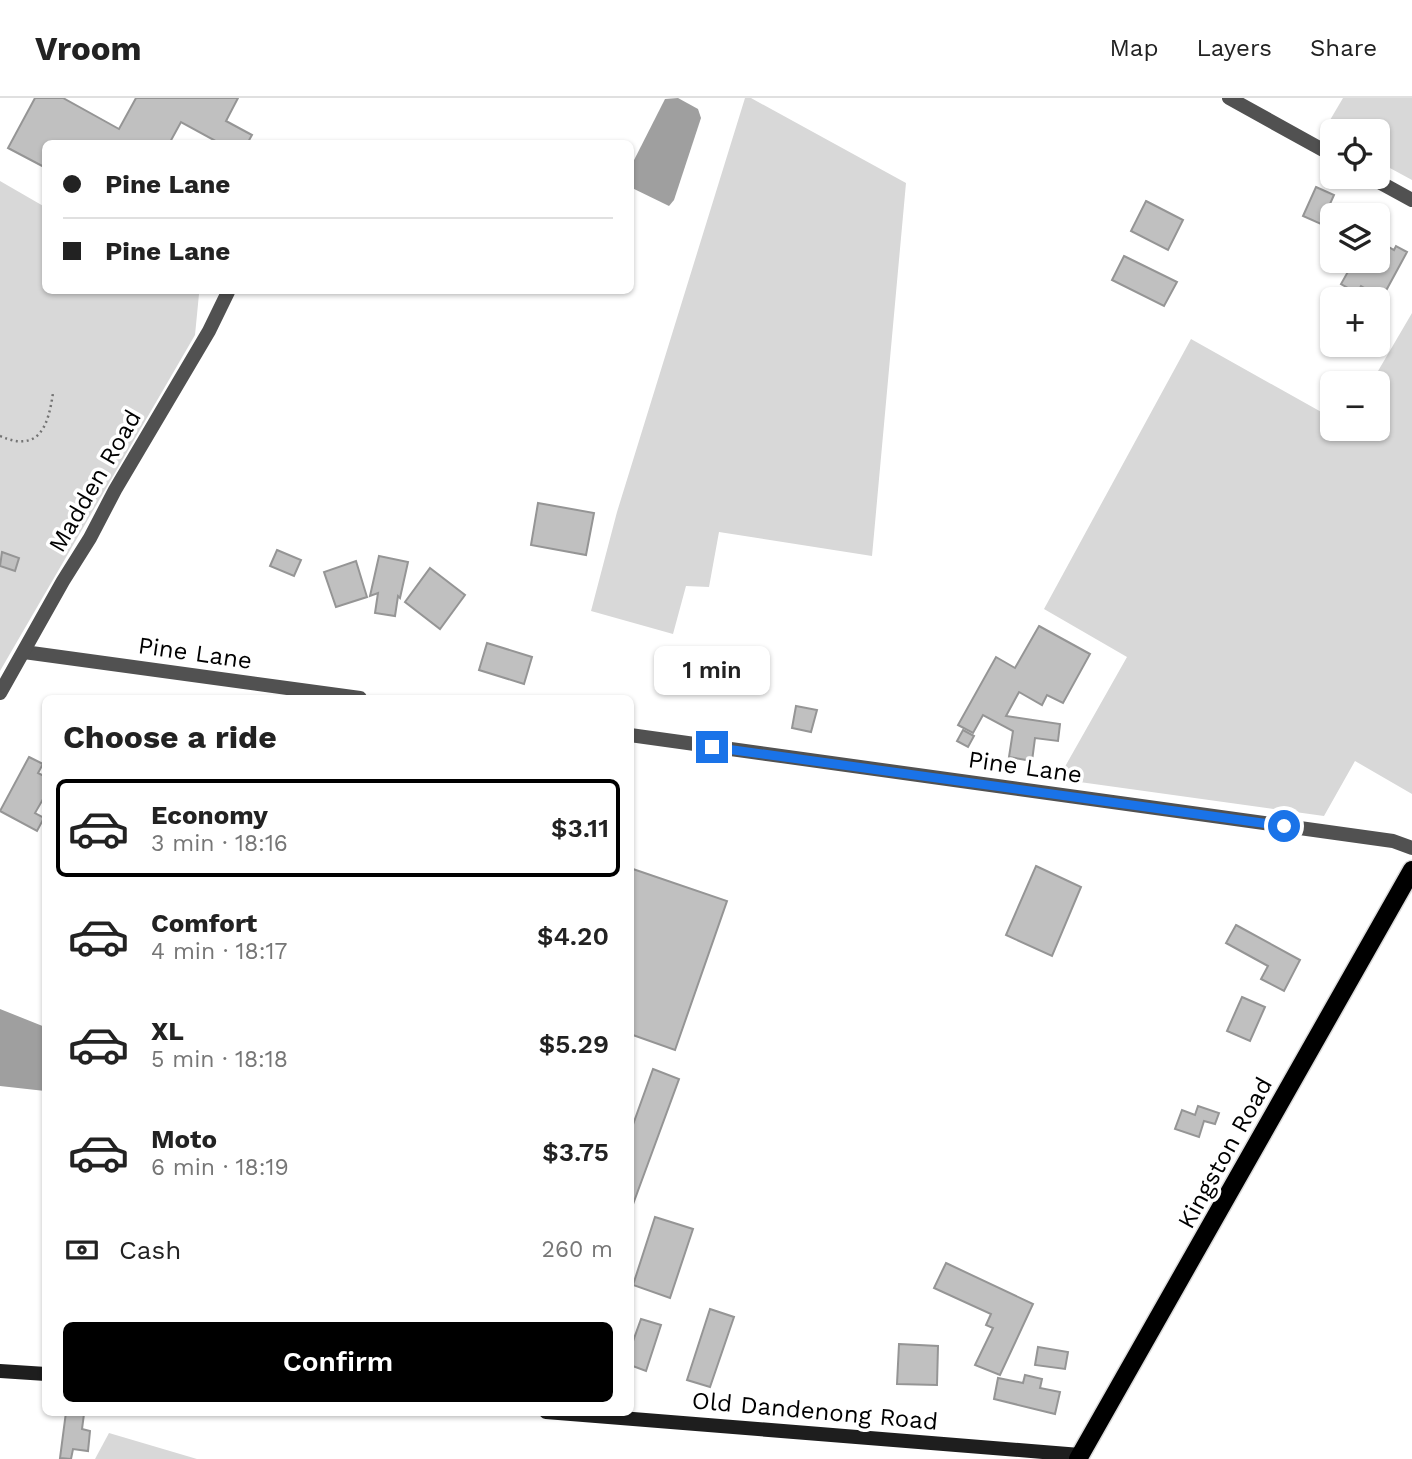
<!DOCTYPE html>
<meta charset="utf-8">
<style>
body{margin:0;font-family:"Work Sans",sans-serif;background:#f2f2f2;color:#222;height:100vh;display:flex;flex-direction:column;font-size:26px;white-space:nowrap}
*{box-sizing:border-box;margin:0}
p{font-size:23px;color:#767676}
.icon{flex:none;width:38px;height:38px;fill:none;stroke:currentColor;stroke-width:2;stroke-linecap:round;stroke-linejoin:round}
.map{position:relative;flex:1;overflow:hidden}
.details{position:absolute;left:42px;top:597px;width:592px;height:721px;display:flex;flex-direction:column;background:#fff;border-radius:10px;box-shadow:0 2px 5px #0004}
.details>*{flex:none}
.banner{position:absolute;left:42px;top:42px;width:592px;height:154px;border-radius:10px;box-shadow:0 2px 5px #0004;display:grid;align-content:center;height:154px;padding:0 21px;background:#fff}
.fabs{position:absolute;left:1320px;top:21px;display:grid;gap:14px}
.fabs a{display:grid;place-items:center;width:70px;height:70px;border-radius:10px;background:#fff;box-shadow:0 2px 5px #0004;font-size:35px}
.end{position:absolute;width:32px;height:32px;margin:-16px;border:9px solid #1a73e8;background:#fff;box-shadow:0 0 0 4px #fff}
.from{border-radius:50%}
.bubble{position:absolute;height:49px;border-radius:10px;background:#fff;box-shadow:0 2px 5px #0004;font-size:23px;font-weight:600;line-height:49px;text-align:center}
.banner b{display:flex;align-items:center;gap:24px;height:66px;font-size:26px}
.banner b+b{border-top:2px solid #e0e0e0}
.banner i{width:18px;height:18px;background:#222}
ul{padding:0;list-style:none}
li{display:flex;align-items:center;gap:21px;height:98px;margin:0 14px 10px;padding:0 7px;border:4px solid transparent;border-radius:10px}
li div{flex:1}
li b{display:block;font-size:26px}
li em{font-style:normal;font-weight:600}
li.active{border-color:#000}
li>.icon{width:63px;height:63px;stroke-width:1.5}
h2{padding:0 21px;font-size:32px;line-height:84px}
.pay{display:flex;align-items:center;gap:18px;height:77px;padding:0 21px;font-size:26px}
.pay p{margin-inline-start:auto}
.action{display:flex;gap:14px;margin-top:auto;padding:14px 21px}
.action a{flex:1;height:80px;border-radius:10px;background:#000;color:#fff;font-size:28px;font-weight:600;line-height:80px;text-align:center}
header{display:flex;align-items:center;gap:42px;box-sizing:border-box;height:98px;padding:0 35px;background:#fff;border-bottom:2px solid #e0e0e0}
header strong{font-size:33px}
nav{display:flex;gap:38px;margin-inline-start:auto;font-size:24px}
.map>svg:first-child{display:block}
.green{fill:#d8d8d8}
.water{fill:#9f9f9f}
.building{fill:#c0c0c0;stroke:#959595;stroke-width:2}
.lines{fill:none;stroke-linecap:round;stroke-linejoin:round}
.primary-casing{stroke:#dbdbdb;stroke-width:21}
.path{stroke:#737373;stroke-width:2.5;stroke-dasharray:2 3.5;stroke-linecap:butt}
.street{stroke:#515151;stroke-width:14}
.secondary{stroke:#1e1e1e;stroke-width:14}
.primary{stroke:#000;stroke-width:18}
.route{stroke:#1a73e8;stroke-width:9}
.labels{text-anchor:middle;stroke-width:7;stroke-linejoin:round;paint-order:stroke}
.street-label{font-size:24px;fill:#000;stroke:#fff}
</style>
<header>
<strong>Vroom</strong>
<nav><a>Map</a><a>Layers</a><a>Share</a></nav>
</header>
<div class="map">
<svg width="1412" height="1361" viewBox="0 0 1412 1361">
<rect width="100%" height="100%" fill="#fff"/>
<g class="green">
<polygon points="745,0 751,0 906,85 872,458 719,434 709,489 686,488 673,536 591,513 617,414"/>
<polygon points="1343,0 1412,0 1412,82 1377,63 1377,33 1332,33 1332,39 1323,34"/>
<polygon points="0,83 45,109 46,192 192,192 199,196 195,237 0,573"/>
<polygon points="1412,215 1412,696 1355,663 1324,718 1058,681 1127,559 1044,511 1191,241 1332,320 1332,331 1377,331 1377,285 1371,285"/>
<polygon points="109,1335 197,1361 95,1361"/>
</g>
<g class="water">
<polygon points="678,0 698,11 701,20 674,102 669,108 630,89 630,70 665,1"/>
<polygon points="0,911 45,929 45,993 0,988"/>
</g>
<g class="building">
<polygon points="35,0 63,0 119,31 136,0 238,0 226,23 252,37 247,46 221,46 181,24 169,46 46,46 46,70 8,50"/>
<polygon points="1316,89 1334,97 1321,126 1303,118"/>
<polygon points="1146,103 1183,122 1168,152 1131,133"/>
<polygon points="1377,142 1394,152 1396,148 1407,154 1382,200 1361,188 1357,195 1341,186 1354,163 1377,163"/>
<polygon points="1124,158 1177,184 1164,208 1112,182"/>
<polygon points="538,405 594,415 586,457 531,447"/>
<polygon points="277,452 301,462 294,478 270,468"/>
<polygon points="2,454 19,460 15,473 0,468"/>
<polygon points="379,458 408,464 400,500 398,498 395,518 375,515 378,495 370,498"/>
<polygon points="356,463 367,499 336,509 324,474"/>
<polygon points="430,470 465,497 440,531 405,504"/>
<polygon points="1039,528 1090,556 1063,605 1047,597 1042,607 1019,594 1006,618 1060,626 1058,643 1035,640 1032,663 1009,659 1013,633 983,617 973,635 958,627 996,559 1015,570"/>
<polygon points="487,545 532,559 524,586 479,572"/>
<polygon points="796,608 817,612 811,634 792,630"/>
<polygon points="963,632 974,638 968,649 957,643"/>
<polygon points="29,659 43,666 38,675 46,679 46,696 35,715 44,720 37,733 0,713"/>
<polygon points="1036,768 1081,789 1052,858 1006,837"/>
<polygon points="630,770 727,803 675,952 630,936"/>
<polygon points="1236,827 1300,862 1284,893 1261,881 1268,868 1226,845"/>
<polygon points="1242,899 1265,909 1250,943 1227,933"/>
<polygon points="653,971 679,981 632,1109 630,1035"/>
<polygon points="1198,1008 1219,1015 1215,1026 1204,1023 1199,1039 1175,1031 1182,1012 1195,1017"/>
<polygon points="655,1119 693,1131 670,1200 633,1187"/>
<polygon points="946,1165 1033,1206 1000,1277 975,1267 993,1230 986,1227 991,1216 934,1190"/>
<polygon points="710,1211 734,1219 710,1289 687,1282"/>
<polygon points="641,1221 661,1227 646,1273 630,1267 630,1245 632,1246"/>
<polygon points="899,1246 938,1248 937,1287 897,1286"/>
<polygon points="1038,1249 1068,1254 1065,1271 1035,1267"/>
<polygon points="1025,1277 1042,1281 1040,1290 1060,1294 1055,1316 994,1301 998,1280 1023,1285"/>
<polygon points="66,1314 84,1316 82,1331 90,1333 88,1353 73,1351 71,1361 60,1360"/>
</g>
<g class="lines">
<defs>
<polyline id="primary" points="1078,1361 1412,772"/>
</defs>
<use href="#primary" class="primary-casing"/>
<path class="path" d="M0,338C39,355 48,329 53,295"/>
<g class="street">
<polyline points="1229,0 1332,57"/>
<polyline points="1370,79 1412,102"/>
<polyline points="24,554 360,600"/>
<polyline points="0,595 63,483 90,440 115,392 209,233 228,194"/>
<polyline points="630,637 1393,743 1412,750"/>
</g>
<g class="secondary">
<polyline points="0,1273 46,1276"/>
<polyline points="546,1314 1080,1357"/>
</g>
<use href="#primary" class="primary"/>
</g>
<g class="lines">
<polyline class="route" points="712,649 1284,728"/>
</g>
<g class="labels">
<g class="street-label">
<text transform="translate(95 383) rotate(-60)" y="8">Madden Road</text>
<text transform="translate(195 555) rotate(8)" y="8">Pine Lane</text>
<text transform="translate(1025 669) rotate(8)" y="8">Pine Lane</text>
<text transform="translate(1225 1055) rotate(-61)" y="8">Kingston Road</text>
<text transform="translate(815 1313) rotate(5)" y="8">Old Dandenong Road</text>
</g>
</g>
</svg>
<div class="fabs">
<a><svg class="icon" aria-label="locate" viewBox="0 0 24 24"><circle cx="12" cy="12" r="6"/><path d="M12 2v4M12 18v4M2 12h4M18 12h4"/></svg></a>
<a><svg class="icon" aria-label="layers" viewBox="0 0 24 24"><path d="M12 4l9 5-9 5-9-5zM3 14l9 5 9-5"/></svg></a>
<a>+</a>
<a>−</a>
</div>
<i class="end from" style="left:1284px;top:728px"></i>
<i class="end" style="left:712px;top:649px"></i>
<div class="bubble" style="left:654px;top:548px;width:116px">1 min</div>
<div class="banner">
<b><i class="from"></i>Pine Lane</b>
<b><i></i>Pine Lane</b>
</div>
<section class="details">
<h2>Choose a ride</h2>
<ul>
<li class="active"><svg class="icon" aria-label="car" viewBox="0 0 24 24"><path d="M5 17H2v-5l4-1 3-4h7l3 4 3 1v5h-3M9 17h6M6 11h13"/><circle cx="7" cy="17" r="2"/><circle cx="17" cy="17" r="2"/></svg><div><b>Economy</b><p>3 min · 18:16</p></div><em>$3.11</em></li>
<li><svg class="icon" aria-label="car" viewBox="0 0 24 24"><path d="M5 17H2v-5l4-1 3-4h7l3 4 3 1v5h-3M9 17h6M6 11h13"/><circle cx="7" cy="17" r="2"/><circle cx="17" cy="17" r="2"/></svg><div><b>Comfort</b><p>4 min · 18:17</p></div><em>$4.20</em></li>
<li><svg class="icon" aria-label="car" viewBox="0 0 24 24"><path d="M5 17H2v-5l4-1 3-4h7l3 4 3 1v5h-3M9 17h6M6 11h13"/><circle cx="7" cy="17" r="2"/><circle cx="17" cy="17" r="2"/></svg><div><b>XL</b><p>5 min · 18:18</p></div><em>$5.29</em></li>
<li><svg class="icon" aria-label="car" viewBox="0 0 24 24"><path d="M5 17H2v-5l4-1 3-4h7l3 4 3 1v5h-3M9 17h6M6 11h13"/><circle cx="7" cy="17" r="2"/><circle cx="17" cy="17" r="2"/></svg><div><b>Moto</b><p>6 min · 18:19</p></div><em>$3.75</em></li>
</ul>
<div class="pay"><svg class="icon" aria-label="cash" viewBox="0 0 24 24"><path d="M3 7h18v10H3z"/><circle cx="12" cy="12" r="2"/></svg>Cash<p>260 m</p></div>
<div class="action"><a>Confirm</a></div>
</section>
</div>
